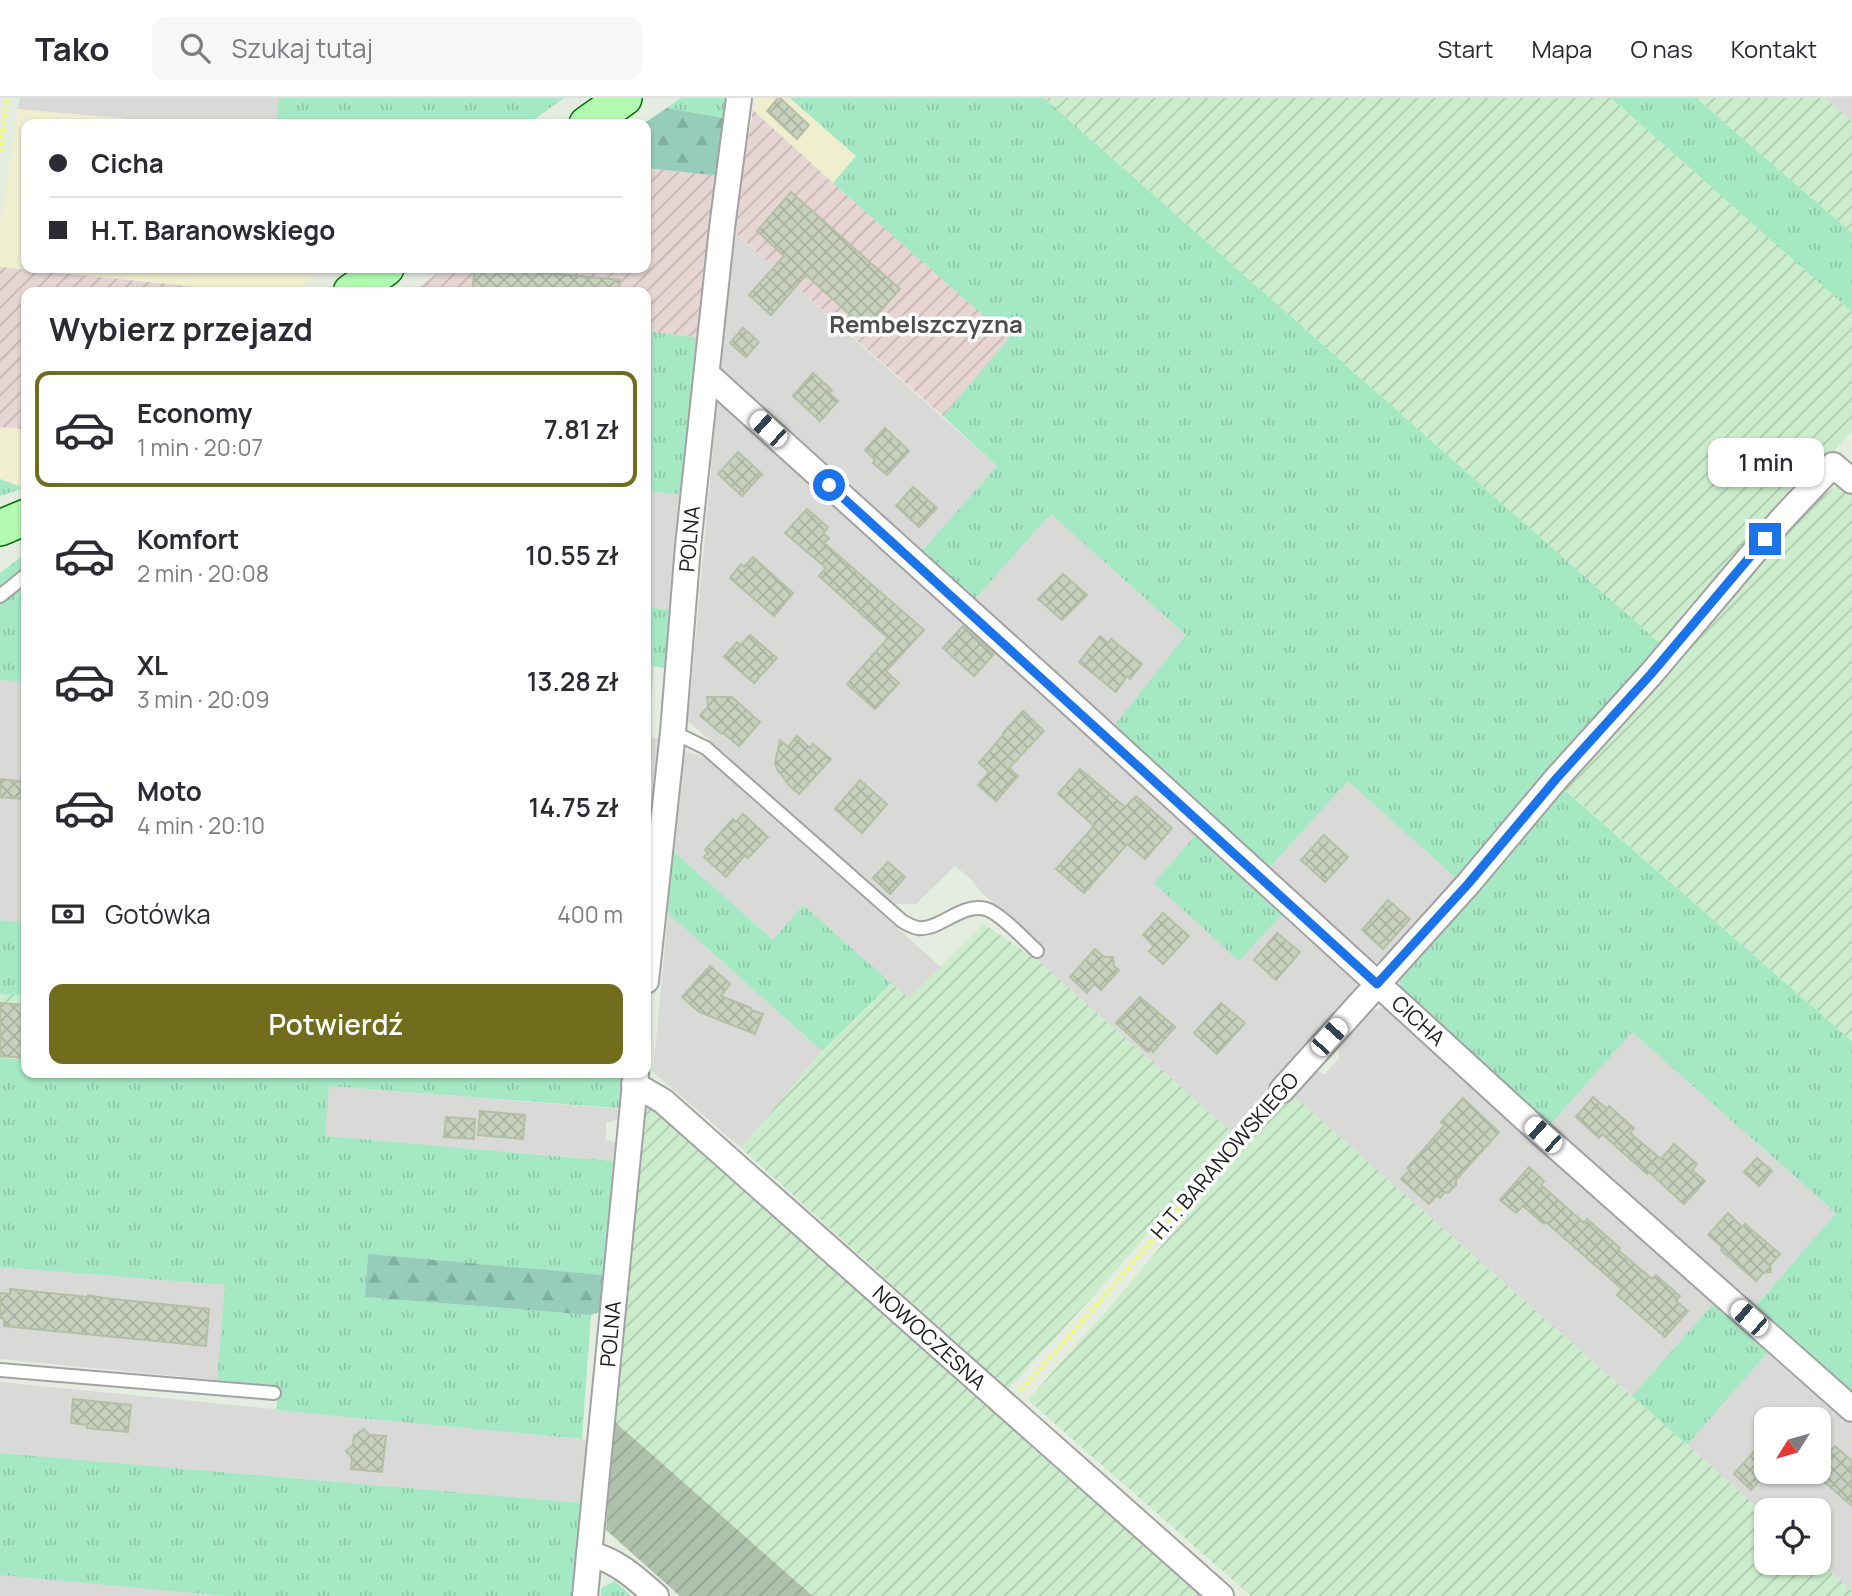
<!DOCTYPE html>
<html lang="pl">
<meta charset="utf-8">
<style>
body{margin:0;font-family:Manrope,sans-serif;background:#f7f7f7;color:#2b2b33;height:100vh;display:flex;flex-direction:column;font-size:26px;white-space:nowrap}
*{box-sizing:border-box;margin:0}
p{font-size:23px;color:#7c7c81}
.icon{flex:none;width:38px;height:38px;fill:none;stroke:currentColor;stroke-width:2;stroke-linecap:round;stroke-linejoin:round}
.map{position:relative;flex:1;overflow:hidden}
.side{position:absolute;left:21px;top:189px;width:630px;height:791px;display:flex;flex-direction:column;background:#fff;border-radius:14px;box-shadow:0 2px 5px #0004}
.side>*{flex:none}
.guide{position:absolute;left:21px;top:21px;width:630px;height:154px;border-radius:14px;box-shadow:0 2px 5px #0004;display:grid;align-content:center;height:154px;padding:0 28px;background:#fff}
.needle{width:46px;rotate:233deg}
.fabs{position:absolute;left:1754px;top:1309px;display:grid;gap:14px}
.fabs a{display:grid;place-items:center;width:77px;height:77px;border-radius:14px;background:#fff;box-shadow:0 2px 5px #0004;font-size:35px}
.end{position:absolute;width:32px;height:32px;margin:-16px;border:9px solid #1a73e8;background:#fff;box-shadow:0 0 0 4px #fff}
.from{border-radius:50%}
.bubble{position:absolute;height:49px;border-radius:14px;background:#fff;box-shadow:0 2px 5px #0004;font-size:23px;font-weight:600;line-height:49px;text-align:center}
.car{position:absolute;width:21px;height:42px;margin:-21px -10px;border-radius:9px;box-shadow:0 0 5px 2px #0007;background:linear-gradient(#fff 24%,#345 0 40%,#fff 0 76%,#345 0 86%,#fff 0)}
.guide b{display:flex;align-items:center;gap:24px;height:66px;font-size:26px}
.guide b+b{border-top:2px solid #e1e1e2}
.guide i{width:18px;height:18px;background:#2b2b33}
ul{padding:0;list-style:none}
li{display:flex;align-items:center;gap:21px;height:116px;margin:0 14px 10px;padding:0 14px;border:4px solid transparent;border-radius:14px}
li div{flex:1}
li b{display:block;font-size:26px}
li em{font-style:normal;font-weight:600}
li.on{border-color:#716d1c}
li>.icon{width:63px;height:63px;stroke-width:1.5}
h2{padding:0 28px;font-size:32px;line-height:84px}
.pay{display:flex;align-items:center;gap:18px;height:77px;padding:0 28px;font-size:26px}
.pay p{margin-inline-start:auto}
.cta{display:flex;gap:14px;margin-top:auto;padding:14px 28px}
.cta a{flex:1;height:80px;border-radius:14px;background:#716d1c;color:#fff;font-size:28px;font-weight:600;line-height:80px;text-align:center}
header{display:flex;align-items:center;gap:42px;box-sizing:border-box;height:98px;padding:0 35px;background:#fff;border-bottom:2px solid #e1e1e2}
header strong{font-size:33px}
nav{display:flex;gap:38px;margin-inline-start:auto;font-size:24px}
.search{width:490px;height:63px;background:#f7f7f7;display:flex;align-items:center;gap:18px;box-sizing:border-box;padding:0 24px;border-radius:14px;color:#7c7c81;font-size:26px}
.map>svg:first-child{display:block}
.residential{fill:#d9d9d8;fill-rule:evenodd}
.commercial{fill:#efefcf}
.industrial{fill:url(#industrial-furrows)}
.construction{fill:url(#construction-furrows)}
.farmland{fill:url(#farmland-furrows)}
.grass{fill:url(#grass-tufts)}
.forest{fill:url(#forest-firs)}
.building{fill:url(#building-cross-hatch);stroke:#b4bfa3;stroke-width:2}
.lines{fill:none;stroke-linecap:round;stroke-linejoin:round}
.lane-casing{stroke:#a2a2a2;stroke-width:16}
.street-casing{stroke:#a2a2a2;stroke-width:28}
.secondary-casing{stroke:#04710b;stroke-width:38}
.path{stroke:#f2fa64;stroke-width:4.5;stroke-dasharray:3.5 3.5;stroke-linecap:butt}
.lane{stroke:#fff;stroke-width:12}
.street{stroke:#fff;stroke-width:24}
.secondary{stroke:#b2f9b2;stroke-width:35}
.route{stroke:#1a73e8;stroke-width:9}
.labels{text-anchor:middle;stroke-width:7;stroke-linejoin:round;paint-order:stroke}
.street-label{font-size:21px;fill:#1b1b1b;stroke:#fff}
.quarter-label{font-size:24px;font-weight:bold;fill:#4e4e4e;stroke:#fff}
</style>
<header>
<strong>Tako</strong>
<div class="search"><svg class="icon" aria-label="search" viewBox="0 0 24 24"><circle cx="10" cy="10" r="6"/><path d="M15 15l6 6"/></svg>Szukaj tutaj</div>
<nav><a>Start</a><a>Mapa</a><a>O nas</a><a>Kontakt</a></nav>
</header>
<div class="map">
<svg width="1852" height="1498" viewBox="0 0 1852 1498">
<defs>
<pattern id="industrial-furrows" width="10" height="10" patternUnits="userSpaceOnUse" patternTransform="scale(1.75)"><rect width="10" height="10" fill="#e6d5d2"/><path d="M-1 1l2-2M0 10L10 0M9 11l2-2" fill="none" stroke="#c5b6b4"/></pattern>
<pattern id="construction-furrows" width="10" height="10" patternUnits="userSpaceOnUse" patternTransform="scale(1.75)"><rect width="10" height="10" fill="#adc1ac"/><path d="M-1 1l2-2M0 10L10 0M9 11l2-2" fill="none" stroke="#94a593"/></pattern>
<pattern id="farmland-furrows" width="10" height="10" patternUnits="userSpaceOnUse" patternTransform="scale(1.75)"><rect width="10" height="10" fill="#cbedcc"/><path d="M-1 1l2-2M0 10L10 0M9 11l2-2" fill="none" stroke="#aecbaf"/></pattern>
<pattern id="grass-tufts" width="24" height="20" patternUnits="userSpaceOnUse" patternTransform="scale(1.75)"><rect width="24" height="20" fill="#a5e9c4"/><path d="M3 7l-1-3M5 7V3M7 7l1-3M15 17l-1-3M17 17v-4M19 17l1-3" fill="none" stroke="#8dc7a8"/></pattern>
<pattern id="forest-firs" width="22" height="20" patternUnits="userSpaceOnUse" patternTransform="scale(1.75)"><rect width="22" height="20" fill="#95cdba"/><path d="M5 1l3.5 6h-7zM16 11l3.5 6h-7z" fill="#80af9f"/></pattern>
<pattern id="building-cross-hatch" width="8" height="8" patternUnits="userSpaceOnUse" patternTransform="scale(1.75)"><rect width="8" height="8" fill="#c8d0be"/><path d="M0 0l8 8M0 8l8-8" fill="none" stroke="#abb2a3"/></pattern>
</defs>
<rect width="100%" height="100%" fill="#e5ede0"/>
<g class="residential">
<polygon points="20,0 279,0 276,26 182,26 18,11"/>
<polygon points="1825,0 1852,0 1852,23"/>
<polygon points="733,133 997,368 920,455 720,276"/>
<polygon points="717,306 731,308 1198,734 1154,785 1239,862 1289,809 1355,869 1357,895 1235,1037 1037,862 1046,853 980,793 971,781 955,768 916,806 893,806 688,623"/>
<polygon points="646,393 687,397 673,512 646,509"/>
<polygon points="1051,416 1187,538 1113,629 973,503"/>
<polygon points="646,567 654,568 649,639 665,642 656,718 646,717"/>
<polygon points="0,582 26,584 26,825 0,822"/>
<polygon points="679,653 704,658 941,869 909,901 803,807 773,842 671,751"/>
<polygon points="1348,682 1457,781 1384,865 1373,864 1269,770"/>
<polygon points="668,815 822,953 741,1050 653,974"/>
<polygon points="1387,909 1662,1155 1666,1163 1713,1206 1632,1298 1290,995 1313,968 1324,977 1339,960 1339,950 1371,912"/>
<polygon points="1631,933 1836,1115 1754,1210 1549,1028"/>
<polygon points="329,988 619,1011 619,1021 606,1025 606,1042 616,1045 615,1063 324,1038"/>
<polygon points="0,1169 226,1187 217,1282 0,1261"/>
<path d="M1768,1254L1852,1327V1493L1818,1463V1412H1766V1417L1687,1347ZM1766,1321H1818V1374H1766Z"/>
<polygon points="0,1284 590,1342 583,1405 0,1355"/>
<polygon points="0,1477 74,1483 226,1498 0,1498"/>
</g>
<g class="commercial">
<polygon points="756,0 790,0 856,58 833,85 753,12"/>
<polygon points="18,11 182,26 26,26 26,170 328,170 293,194 246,194 0,169 0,132"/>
<polygon points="0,329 26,331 26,388 24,390 0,381"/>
</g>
<g class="industrial">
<polygon points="753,12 833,85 1010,240 943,318 733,133"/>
<polygon points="646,70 721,78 702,240 646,233 646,194 412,194 445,170 646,170"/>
<polygon points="0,169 246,194 26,194 26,331 0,329"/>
</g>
<polygon class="construction" points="614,1323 813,1498 680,1498 606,1432"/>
<g class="farmland">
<polygon points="1044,0 1611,0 1852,214 1852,333 1725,470 1663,548"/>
<polygon points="1696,0 1825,0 1852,23 1852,135"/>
<polygon points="1840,386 1852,396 1852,943 1561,688 1805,409"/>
<polygon points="984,826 1037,862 1235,1037 1095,1196 1008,1291 741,1050 822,953 891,885 909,900"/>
<polygon points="0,896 26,898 26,962 0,960"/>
<polygon points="1290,995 1766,1417 1766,1465 1818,1465 1818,1463 1852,1493 1852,1498 1251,1498 1028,1302 1110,1209"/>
<polygon points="650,1007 1211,1498 813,1498 614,1323 642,1010"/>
</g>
<g class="grass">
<polygon points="279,0 564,0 528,26 276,26"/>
<polygon points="680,0 732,0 729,21 667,10"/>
<polygon points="790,0 1044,0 1663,548 1457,781 1348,683 1269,770 1113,629 1186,537 1051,416 973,503 920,455 997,368 943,318 1009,240 833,85 856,58"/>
<polygon points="1611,0 1696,0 1852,135 1852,214"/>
<polygon points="646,233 702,240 687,397 646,393"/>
<polygon points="0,381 24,390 0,398"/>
<polygon points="26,455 26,468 0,489 0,475"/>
<polygon points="26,491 26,584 0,582 0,506 18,492 24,493"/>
<polygon points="646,509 673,512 668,571 646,567"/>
<polygon points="1560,688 1852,943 1852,1295 1754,1210 1836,1115 1632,934 1549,1028 1401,897 1399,879"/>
<polygon points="1198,734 1289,809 1239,863 1154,785"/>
<polygon points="671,751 773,842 803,807 891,885 822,953 668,815"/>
<polygon points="0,822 26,825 26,898 0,896"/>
<polygon points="0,960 26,962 26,975 631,975 628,1011 329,988 325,1038 613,1063 604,1177 368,1157 365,1199 591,1217 582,1341 276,1312 279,1288 217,1282 225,1187 0,1169"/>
<polygon points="1713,1206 1768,1254 1687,1347 1632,1298"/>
<polygon points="0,1355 583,1405 574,1498 226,1498 0,1477"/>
<polygon points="615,1483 631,1498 601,1498 601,1490"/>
</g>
<g class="forest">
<polygon points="667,10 729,21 721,78 646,70 646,26 643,26"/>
<polygon points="368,1156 604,1177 600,1214 591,1217 365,1199"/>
</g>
<g class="building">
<polygon points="778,0 780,0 809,27 797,41 767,13"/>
<polygon points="791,94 900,191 865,230 806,177 771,217 749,197 784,158 757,133"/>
<polygon points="475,170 496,170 620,182 619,194 472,194"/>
<polygon points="743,230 759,244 746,259 730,245"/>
<polygon points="813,275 832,292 829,295 838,303 820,323 793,298"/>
<polygon points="885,330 909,353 887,377 873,365 875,362 865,352"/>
<polygon points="738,354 762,376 742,398 718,376"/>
<polygon points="913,389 937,410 919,429 896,408"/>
<polygon points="807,411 828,429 823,435 829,440 824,445 924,532 886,573 899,585 875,611 847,586 888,540 819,478 826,470 785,435"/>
<polygon points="753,459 793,495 774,518 730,480 741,466 744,469"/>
<polygon points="1063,476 1087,497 1062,522 1038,501"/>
<polygon points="963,528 994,556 974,578 943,550"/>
<polygon points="750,537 777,560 754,585 724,559 737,544 741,547"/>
<polygon points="1100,538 1108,545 1111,541 1142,566 1130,581 1127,578 1116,594 1079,564"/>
<polygon points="707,599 732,599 760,624 739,648 723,635 722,636 700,618 708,609"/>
<polygon points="1023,613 1044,633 1009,670 1018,678 996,703 978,687 989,674 979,665 1004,636 1003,635"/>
<polygon points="797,638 810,650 813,646 831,661 799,696 789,687 777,671 775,665 780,642 788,649"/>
<polygon points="1080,671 1125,709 1136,698 1172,730 1145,761 1127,746 1084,795 1056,771 1094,728 1058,696"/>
<polygon points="0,681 24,684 23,701 0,699"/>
<polygon points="860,682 887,706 862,735 835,711"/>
<polygon points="743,716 768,739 748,760 745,757 726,779 704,759 708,755 705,752 733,721 736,724"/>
<polygon points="1324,737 1348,759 1325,784 1301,762"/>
<polygon points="888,764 905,779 890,796 873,780"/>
<polygon points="1388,802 1410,821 1383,851 1362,832"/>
<polygon points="1163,815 1189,838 1163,866 1149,853 1154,848 1143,837"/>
<polygon points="1277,835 1300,854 1276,882 1254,862"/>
<polygon points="1095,851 1104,859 1113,859 1114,868 1119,872 1101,892 1094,886 1087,895 1070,879"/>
<polygon points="710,868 730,886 721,898 751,910 751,912 763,916 755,936 699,914 682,899"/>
<polygon points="1140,899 1175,929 1153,954 1151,951 1148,954 1116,925"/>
<polygon points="0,905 26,907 26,960 0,958"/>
<polygon points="1221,905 1245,925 1217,956 1194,935"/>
<polygon points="1593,999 1607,1011 1609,1008 1634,1030 1630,1035 1661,1061 1674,1046 1697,1066 1692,1072 1705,1083 1684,1106 1649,1074 1647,1076 1602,1036 1599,1040 1576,1019"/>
<polygon points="1463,1000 1499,1034 1456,1082 1456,1087 1449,1094 1444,1095 1440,1100 1437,1097 1429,1106 1401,1081 1410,1072 1407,1070 1445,1027 1441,1024"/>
<polygon points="480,1013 525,1017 523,1041 478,1037"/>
<polygon points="446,1019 475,1021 474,1041 444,1039"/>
<polygon points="1757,1060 1772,1073 1759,1088 1744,1074"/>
<polygon points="1529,1069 1544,1083 1541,1087 1584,1125 1587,1121 1620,1150 1618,1152 1652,1181 1656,1177 1680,1198 1676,1203 1688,1213 1665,1239 1617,1197 1622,1191 1546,1124 1544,1126 1523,1108 1516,1115 1500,1102"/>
<polygon points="1728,1115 1742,1129 1745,1126 1780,1156 1770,1167 1771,1174 1763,1175 1756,1183 1721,1152 1723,1150 1708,1137"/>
<polygon points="10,1191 88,1199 88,1197 104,1200 209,1211 206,1248 4,1228 4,1221 0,1220 0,1195 10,1196"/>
<polygon points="73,1301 131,1307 128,1334 87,1330 87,1327 71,1325"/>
<polygon points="364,1331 369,1337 386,1338 382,1374 351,1371 352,1360 346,1353 353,1347 354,1338"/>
<polygon points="1766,1340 1766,1375 1751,1392 1734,1376"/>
<polygon points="1835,1348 1852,1363 1852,1408 1813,1374 1818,1374 1818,1367"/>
</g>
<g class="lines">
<defs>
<g id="lane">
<polyline points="0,498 26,477"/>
<path d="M673,634L706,650L902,823C907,826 913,829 918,830C939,833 962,804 986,811C1000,815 1025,842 1037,853"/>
<polyline points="0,1272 274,1295"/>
</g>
<g id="street">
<polyline points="707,276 1053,589 1543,1037 1852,1311"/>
<polyline points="646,883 673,634 688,448 722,130 739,0"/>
<polyline points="634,986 663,1003 1221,1498"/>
<polyline points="1282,992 1468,786 1556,681 1651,576 1783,420 1833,367 1852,383"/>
<path d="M589,1456C615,1461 636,1480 656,1498"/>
<polyline points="585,1498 636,975"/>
</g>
<g id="secondary">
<polyline points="587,26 624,0"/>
<polyline points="351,194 386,170"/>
<polyline points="0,430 26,419"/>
</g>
</defs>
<use href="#lane" class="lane-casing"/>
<use href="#street" class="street-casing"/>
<use href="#secondary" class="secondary-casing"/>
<g class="path">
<polyline points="0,54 7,0"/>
<polyline points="1021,1292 1074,1233 1268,1008"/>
</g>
<use href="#lane" class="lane"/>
<use href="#street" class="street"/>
<use href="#secondary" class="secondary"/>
</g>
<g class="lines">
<polyline class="route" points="829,387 1377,886 1468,786 1556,681 1651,576 1765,441"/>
</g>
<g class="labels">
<g class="street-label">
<text transform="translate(690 441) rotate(-85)" y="7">POLNA</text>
<text transform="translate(1418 923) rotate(42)" y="7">CICHA</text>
<text transform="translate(1225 1058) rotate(-49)" y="7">H.T. BARANOWSKIEGO</text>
<text transform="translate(611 1236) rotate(-85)" y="7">POLNA</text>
<text transform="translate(929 1240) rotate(42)" y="7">NOWOCZESNA</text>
</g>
<g class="quarter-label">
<text x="926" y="235">Rembelszczyzna</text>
</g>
</g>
</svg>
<div class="fabs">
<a><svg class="needle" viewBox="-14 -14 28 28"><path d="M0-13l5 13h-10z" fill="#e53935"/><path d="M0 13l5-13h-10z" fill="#7c7c81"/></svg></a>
<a><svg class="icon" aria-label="locate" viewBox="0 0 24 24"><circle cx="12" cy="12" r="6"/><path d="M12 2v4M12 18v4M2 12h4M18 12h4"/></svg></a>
</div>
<i class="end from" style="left:829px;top:387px"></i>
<i class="end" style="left:1765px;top:441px"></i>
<div class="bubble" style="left:1708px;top:340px;width:116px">1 min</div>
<i class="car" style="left:768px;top:331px;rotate:312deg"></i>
<i class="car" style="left:1329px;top:939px;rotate:42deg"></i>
<i class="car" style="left:1543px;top:1037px;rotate:312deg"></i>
<i class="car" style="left:1749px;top:1220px;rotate:311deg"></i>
<div class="guide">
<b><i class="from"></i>Cicha</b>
<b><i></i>H.T. Baranowskiego</b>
</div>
<section class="side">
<h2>Wybierz przejazd</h2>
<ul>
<li class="on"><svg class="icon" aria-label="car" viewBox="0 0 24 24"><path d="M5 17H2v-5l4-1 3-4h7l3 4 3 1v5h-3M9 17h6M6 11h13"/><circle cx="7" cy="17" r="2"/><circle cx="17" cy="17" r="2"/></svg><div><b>Economy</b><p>1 min · 20:07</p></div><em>7.81 zł</em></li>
<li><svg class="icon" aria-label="car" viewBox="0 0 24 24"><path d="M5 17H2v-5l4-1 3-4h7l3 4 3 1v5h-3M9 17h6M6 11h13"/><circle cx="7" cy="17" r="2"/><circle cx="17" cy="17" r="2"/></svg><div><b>Komfort</b><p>2 min · 20:08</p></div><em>10.55 zł</em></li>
<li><svg class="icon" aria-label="car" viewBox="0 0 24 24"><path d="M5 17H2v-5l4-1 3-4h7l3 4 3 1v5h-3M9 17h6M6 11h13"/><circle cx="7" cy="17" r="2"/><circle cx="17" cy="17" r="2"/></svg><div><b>XL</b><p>3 min · 20:09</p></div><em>13.28 zł</em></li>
<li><svg class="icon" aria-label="car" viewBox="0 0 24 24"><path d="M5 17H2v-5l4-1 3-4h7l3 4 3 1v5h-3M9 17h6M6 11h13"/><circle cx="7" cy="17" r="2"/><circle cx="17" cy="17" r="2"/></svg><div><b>Moto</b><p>4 min · 20:10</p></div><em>14.75 zł</em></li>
</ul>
<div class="pay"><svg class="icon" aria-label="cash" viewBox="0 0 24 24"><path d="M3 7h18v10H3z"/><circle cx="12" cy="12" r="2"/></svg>Gotówka<p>400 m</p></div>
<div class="cta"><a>Potwierdź</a></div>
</section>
</div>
